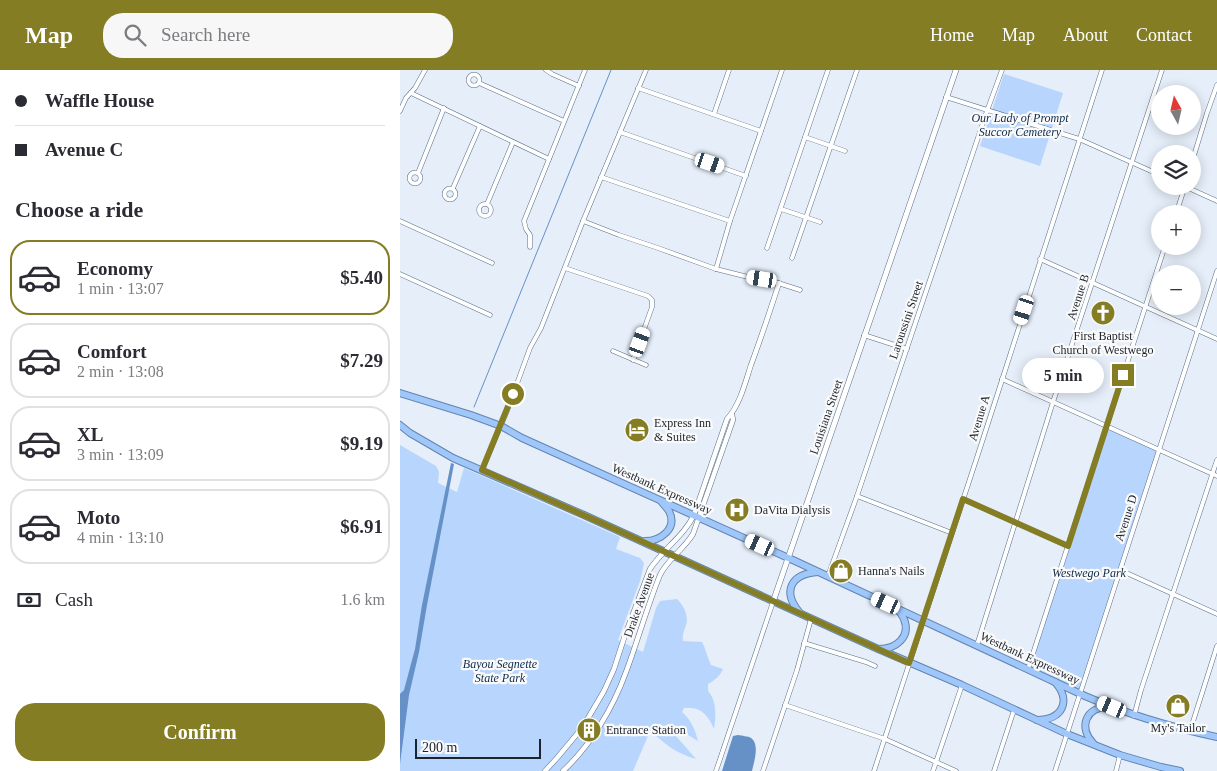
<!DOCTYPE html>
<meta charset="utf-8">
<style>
body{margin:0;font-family:Georgia,serif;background:#f7f7f7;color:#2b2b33;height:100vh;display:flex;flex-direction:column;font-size:19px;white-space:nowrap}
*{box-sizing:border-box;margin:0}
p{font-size:16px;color:#7c7c81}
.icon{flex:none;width:28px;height:28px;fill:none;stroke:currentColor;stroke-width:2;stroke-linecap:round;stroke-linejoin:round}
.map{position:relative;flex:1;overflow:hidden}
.sheet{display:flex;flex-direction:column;background:#fff;width:400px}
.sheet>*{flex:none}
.guide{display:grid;align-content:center;height:110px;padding:0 15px;background:#fff}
.needle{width:32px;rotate:352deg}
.tools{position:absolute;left:751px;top:15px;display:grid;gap:10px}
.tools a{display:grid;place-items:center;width:50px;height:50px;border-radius:50%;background:#fff;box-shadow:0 2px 12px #0003;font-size:25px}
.scale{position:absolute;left:15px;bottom:12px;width:126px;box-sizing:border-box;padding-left:5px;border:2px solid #1b232d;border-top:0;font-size:14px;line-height:18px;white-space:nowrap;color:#1b232d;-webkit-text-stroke:4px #fafafa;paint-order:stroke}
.end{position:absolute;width:22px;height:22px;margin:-11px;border:6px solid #847d23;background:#fff;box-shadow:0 0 0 2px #fff}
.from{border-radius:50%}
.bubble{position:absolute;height:35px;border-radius:18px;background:#fff;box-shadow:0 2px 12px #0003;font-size:16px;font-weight:600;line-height:35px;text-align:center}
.car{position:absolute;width:15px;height:30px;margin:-15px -8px;border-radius:6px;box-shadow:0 0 4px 1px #0007;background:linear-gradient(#fff 24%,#345 0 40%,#fff 0 76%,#345 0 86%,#fff 0)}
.guide b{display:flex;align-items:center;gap:18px;height:48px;font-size:19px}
.guide b+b{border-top:1px solid #e1e1e2}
.guide i{width:12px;height:12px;background:#2b2b33}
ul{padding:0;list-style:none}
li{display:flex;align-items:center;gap:15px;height:75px;margin:0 10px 8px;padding:0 5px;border:2px solid #e1e1e2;border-radius:20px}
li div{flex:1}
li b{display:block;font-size:19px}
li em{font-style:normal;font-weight:600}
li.selected{border-color:#847d23}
li>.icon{width:45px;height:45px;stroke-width:1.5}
h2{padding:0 15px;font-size:22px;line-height:60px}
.pay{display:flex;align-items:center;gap:12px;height:55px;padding:0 15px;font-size:19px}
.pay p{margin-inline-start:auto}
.cta{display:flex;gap:10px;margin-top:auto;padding:10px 15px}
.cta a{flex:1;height:58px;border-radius:20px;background:#847d23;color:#fff;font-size:20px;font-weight:600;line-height:58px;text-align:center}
header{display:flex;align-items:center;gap:30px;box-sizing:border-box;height:70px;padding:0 25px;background:#847d23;color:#fff}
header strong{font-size:24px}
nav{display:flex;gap:28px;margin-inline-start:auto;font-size:18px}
.search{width:350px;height:45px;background:#f7f7f7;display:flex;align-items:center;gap:12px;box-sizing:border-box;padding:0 18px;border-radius:20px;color:#7c7c81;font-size:19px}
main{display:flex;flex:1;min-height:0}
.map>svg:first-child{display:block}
.green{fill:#b7d5fd}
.water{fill:#6691c6}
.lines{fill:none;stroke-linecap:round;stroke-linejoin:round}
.stream{stroke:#6691c6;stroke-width:1}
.minor-casing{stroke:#5b6f88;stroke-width:5}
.tertiary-casing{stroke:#5b6f88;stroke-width:5.5}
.secondary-casing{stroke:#5b6f88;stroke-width:6}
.trunk-casing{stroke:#6284b1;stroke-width:8}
.minor{stroke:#fff;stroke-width:4}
.tertiary{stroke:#fff;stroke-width:4.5}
.secondary{stroke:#fff;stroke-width:5}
.trunk{stroke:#a0c7fa;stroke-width:6}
.route{stroke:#847d23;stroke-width:6}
.labels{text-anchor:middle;stroke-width:4.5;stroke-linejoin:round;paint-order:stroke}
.park-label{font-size:12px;font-style:italic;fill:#0b294c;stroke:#fafafa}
.street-label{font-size:12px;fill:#1b232d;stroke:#fafafa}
.poi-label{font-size:12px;fill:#1b232d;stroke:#fafafa;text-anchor:start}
</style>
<header>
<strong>Map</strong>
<div class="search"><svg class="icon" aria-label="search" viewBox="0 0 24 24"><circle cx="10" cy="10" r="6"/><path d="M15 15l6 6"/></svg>Search here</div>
<nav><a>Home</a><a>Map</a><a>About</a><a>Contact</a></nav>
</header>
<main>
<section class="sheet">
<div class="guide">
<b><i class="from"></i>Waffle House</b>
<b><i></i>Avenue C</b>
</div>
<h2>Choose a ride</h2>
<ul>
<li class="selected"><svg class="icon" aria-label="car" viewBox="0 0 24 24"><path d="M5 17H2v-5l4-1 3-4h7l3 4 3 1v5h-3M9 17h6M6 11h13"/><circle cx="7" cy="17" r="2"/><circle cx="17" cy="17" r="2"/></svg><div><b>Economy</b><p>1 min · 13:07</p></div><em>$5.40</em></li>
<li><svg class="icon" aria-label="car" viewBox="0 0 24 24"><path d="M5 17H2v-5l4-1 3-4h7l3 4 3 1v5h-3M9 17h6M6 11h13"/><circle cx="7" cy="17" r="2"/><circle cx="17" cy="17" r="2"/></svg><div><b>Comfort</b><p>2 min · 13:08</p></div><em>$7.29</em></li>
<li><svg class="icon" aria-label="car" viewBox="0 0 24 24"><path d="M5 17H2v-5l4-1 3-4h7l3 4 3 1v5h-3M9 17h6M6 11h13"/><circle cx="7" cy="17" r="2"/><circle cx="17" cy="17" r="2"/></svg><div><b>XL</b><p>3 min · 13:09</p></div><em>$9.19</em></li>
<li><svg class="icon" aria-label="car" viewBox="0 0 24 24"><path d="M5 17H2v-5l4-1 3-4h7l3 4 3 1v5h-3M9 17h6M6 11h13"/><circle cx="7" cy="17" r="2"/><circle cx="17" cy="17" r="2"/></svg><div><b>Moto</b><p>4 min · 13:10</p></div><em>$6.91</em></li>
</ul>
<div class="pay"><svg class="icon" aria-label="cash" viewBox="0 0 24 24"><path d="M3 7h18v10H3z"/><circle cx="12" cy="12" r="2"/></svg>Cash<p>1.6 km</p></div>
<div class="cta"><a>Confirm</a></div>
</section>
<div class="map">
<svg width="817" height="701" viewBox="0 0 817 701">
<rect width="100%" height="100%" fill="#e5eef9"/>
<g class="green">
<polygon points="604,4 663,23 640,96 580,76"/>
<polygon points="707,356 759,380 680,624 628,599"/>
<path d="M0,375L36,396L39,402L38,413L57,422L64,398L220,467L216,479L240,488L244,493L240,511L218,570L243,582L256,538L260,531L277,529C284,536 289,546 286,555C284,561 282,565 283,571L302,572C306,579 307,587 311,595L323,599C320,606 315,610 308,614V621C317,631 316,646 314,659C308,645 301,636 284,638L282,642C291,650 295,659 298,671L288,665L281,659H276V666L296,689C286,686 274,681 266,674C260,670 256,665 250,661L233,701H0Z"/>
</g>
<g class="water">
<polygon points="51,393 54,394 27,535 19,582 9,625 0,694 0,624 4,620 15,579 22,535"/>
<path d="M338,665C342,666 348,666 351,668C360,674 354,692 352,701H322L333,666Z"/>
</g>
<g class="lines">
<polyline class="stream" points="74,337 211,0"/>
<defs>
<g id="minor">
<polyline points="146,0 152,4 179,16"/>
<circle cx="74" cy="10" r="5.5"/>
<polyline points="79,13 164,51"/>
<polyline points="238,18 361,61"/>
<polyline points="11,23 149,89"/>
<polyline points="546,27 679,69 760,105"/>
<polyline points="0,41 6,28 15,18 25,0"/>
<polyline points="314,44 329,0"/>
<polyline points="220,62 346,106"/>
<polyline points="405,67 445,81"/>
<polyline points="792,92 807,43 817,15"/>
<circle cx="15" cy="108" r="5.5"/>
<polyline points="18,103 44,38"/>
<polyline points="201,107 330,151"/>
<polyline points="784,116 817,131"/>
<polyline points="53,118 80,56"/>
<circle cx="50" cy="124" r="5.5"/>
<polyline points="87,134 113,72"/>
<circle cx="85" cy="140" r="6"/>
<polyline points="381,139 420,152"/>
<polyline points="776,144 785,116"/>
<polyline points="0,151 92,193"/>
<polyline points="183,151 219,165 258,178 316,199 352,208 372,211 400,220"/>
<polyline points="130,177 130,165 126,159 124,151 185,0"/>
<polyline points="367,178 428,0"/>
<polyline points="392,188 457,0"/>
<polyline points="640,189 817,269"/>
<polyline points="165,198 248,226 252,230 252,237 233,290"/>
<polyline points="316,199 330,151 382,0"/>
<polyline points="0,204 90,245"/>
<polyline points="464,265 507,279"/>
<polyline points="213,281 246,295"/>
<polyline points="602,309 817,406"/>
<polyline points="82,400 107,341 130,278 141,258 183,151 246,0"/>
<polyline points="457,426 552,463"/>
<polyline points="563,429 668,476"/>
<polyline points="720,500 817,544"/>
<polyline points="428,506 457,426 587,41 602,0"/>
<polyline points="404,573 466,592 475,596"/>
<polyline points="577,575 653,332 762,0"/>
<polyline points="628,599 765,176"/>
<polyline points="385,635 485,669 556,701"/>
<polyline points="734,646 741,620 817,390"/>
<polyline points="790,661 817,576"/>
<polyline points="316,701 373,532"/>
<polyline points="363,701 397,600 411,549"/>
<polyline points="474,701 583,369 702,0"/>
<polyline points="533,701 562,615"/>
<polyline points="594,701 614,640"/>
<polyline points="655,701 817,201"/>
<polyline points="716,701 720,685"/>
</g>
<g id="tertiary">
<path d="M184,655L204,621L214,599L225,565L250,499C263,479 284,466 294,445L327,349C340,335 345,313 351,295C361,268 370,241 379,213"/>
<polyline points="145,701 157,688 182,658"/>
<path d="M163,701C191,675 213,638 226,602C238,570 247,537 260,505C268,489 284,479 293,464L333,350L332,344"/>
</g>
<polyline id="secondary" points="373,532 556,0"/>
<g id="trunk">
<path d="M0,323L71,345L101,356L122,368L395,491L685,626C729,645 770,657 817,667"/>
<polyline points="0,355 10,363 53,388 184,445 476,578 562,615 667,664 720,685 761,697 780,701"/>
<path d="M245,471C260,471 278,459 269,441C267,438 263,434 261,431"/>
<path d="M400,543C382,522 390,504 418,502"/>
<path d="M479,579C496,579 511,567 504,549C502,545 500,542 497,539"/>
<path d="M637,650C662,650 672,631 655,612"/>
<path d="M693,673C678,657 686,637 708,637"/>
</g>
</defs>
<use href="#minor" class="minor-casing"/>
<use href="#tertiary" class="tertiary-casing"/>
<use href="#secondary" class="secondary-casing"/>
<use href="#trunk" class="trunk-casing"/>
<use href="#minor" class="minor"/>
<use href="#tertiary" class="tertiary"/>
<use href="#secondary" class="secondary"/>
<use href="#trunk" class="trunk"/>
</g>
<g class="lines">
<polyline class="route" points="113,324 82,400 206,455 509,593 563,429 668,476 723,305"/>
</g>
<defs>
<symbol id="church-disc" viewBox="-11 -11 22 22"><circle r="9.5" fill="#847d23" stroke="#fafafa"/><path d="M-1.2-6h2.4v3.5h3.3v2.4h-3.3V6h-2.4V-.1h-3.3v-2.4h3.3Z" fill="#fff"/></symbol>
<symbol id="hotel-disc" viewBox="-11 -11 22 22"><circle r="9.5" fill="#847d23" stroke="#fafafa"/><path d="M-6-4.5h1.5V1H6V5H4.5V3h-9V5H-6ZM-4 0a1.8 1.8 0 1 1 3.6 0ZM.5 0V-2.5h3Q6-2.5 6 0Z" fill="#fff"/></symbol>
<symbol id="hospital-disc" viewBox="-11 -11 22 22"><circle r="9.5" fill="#847d23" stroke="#fafafa"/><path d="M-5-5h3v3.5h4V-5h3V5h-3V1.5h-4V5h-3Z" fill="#fff"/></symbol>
<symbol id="shop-disc" viewBox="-11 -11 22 22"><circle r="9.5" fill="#847d23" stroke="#fafafa"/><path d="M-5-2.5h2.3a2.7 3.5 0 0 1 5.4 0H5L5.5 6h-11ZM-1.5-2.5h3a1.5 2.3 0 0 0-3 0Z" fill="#fff"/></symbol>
<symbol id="building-disc" viewBox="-11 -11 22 22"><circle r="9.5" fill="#847d23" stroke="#fafafa"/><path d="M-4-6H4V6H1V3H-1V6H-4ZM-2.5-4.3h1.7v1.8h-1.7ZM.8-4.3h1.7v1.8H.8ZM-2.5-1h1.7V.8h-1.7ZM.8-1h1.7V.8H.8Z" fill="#fff"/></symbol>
</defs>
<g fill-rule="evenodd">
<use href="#church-disc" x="689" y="229" width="28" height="28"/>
<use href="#hotel-disc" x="223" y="346" width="28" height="28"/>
<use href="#hospital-disc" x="323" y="426" width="28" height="28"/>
<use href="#shop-disc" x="427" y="487" width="28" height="28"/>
<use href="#shop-disc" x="764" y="622" width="28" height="28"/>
<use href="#building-disc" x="175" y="646" width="28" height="28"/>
</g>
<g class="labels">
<g class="park-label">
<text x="620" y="52">Our Lady of Prompt<tspan x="620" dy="14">Succor Cemetery</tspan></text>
<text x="689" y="507">Westwego Park</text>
<text x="100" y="598">Bayou Segnette<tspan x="100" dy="14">State Park</tspan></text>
</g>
<g class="street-label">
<text transform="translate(678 227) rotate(-72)" y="4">Avenue B</text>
<text transform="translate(506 250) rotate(-71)" y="4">Laroussini Street</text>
<text transform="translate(426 347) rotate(-71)" y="4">Louisiana Street</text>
<text transform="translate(579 348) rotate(-73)" y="4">Avenue A</text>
<text transform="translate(262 419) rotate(24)" y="4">Westbank Expressway</text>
<text transform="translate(726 448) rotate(-72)" y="4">Avenue D</text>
<text transform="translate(239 535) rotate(-70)" y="4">Drake Avenue</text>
<text transform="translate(630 588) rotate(25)" y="4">Westbank Expressway</text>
</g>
<g class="poi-label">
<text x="703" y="270" text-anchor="middle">First Baptist<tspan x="703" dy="14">Church of Westwego</tspan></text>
<text x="254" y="357">Express Inn<tspan x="254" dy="14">&amp; Suites</tspan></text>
<text x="354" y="444">DaVita Dialysis</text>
<text x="458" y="505">Hanna's Nails</text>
<text x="778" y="662" text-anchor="middle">My's Tailor</text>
<text x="206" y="664">Entrance Station</text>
</g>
</g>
</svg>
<div class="tools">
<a><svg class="needle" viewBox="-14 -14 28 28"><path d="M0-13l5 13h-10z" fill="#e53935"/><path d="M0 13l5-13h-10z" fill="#7c7c81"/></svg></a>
<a><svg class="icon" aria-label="layers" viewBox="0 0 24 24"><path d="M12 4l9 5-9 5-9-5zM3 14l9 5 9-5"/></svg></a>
<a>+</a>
<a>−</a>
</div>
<div class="scale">200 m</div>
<i class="end from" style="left:113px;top:324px"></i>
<i class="end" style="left:723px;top:305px"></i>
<div class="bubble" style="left:622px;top:288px;width:82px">5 min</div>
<i class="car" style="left:310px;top:93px;rotate:109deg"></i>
<i class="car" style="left:362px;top:209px;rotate:279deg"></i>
<i class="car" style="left:624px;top:240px;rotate:198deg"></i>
<i class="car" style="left:240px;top:272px;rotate:20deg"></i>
<i class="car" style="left:360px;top:475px;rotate:294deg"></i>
<i class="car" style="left:486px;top:533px;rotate:294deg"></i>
<i class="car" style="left:712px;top:637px;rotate:293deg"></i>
</div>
</main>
